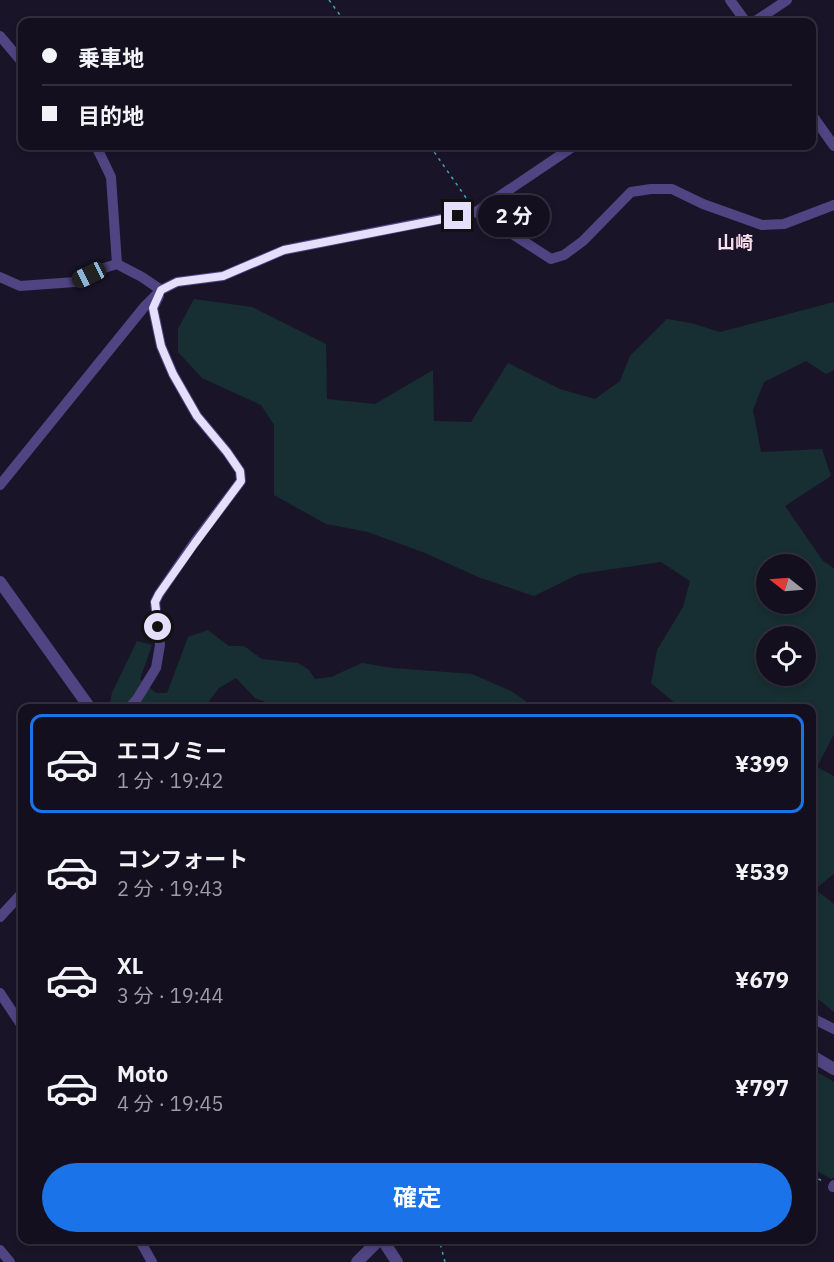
<!DOCTYPE html>
<html lang="ja">
<meta charset="utf-8">
<style>
body{margin:0;font-family:"IBM Plex Sans","Noto Sans JP",sans-serif;background:#1d1828;color:#f1f3f6;height:100vh;display:flex;flex-direction:column;font-size:22px;white-space:nowrap}
*{box-sizing:border-box;margin:0}
p{font-size:20px;color:#9d9ca4}
.icon{flex:none;width:33px;height:33px;fill:none;stroke:currentColor;stroke-width:2;stroke-linecap:round;stroke-linejoin:round}
.map{position:relative;flex:1;overflow:hidden}
.details{position:absolute;left:18px;top:704px;width:798px;height:540px;display:flex;flex-direction:column;background:#140f1f;border-radius:12px;box-shadow:0 3px 9px #0003,0 0 0 2px #332f3d}
.details>*{flex:none}
.guide{position:absolute;left:18px;top:18px;width:798px;height:132px;border-radius:12px;box-shadow:0 3px 9px #0003,0 0 0 2px #332f3d;display:grid;align-content:center;height:132px;padding:0 24px;background:#140f1f}
.needle{width:39px;rotate:287deg}
.fabs{position:absolute;left:756px;top:554px;display:grid;gap:12px}
.fabs a{display:grid;place-items:center;width:60px;height:60px;border-radius:50%;background:#140f1f;box-shadow:0 3px 9px #0003,0 0 0 2px #332f3d;font-size:30px}
.end{position:absolute;width:27px;height:27px;margin:-14px;border:8px solid #e6dffc;background:#111;box-shadow:0 0 0 3px #111}
.from{border-radius:50%}
.bubble{position:absolute;height:42px;border-radius:21px;background:#140f1f;box-shadow:0 3px 9px #0003,0 0 0 2px #332f3d;font-size:20px;font-weight:700;line-height:42px;text-align:center}
.car{position:absolute;width:18px;height:36px;margin:-18px -9px;border-radius:8px;box-shadow:0 0 4px 2px #0007;background:linear-gradient(#222 24%,#8ab4d8 0 40%,#222 0 76%,#8ab4d8 0 86%,#222 0)}
.guide b{display:flex;align-items:center;gap:21px;height:57px;font-size:22px}
.guide b+b{border-top:2px solid #332f3d}
.guide i{width:15px;height:15px;background:#f1f3f6}
ul{padding:10px 0 0;list-style:none}
li{display:flex;align-items:center;gap:18px;height:99px;margin:0 12px 9px;padding:0 12px;border:3px solid transparent;border-radius:12px}
li div{flex:1}
li b{display:block;font-size:22px}
li em{font-style:normal;font-weight:700}
li.current{border-color:#1a73e8}
li>.icon{width:54px;height:54px;stroke-width:1.5}
.primary-button{display:flex;gap:12px;margin-top:auto;padding:12px 24px}
.primary-button a{flex:1;height:69px;border-radius:36px;background:#1a73e8;color:#fff;font-size:24px;font-weight:700;line-height:69px;text-align:center}
.map>svg:first-child{display:block}
.green{fill:#172f32;fill-rule:evenodd}
.lines{fill:none;stroke-linecap:round;stroke-linejoin:round}
.path{stroke:#3ea5b0;stroke-width:1.5;stroke-dasharray:3 4.5;stroke-linecap:butt}
.minor{stroke:#504483;stroke-width:10}
.tertiary{stroke:#504483;stroke-width:12}
.route{stroke:#e6dffc;stroke-width:8}
.labels{text-anchor:middle;stroke-width:6;stroke-linejoin:round;paint-order:stroke}
.quarter-label{font-size:18px;font-weight:bold;fill:#fce0ee;stroke:#1a1429}
</style>
<div class="map">
<svg width="834" height="1262" viewBox="0 0 834 1262">
<rect width="100%" height="100%" fill="#1a1429"/>
<g class="green">
<path d="M194,299L252,307L326,344L327,399L375,404L433,370L434,421L471,422L508,363L560,389L595,399L620,381L630,356L667,319L691,323L720,332L834,302V370L826,374L806,361L764,382L753,410L761,452L822,449L831,476L785,506L823,561L834,568V734L817,767L834,776V874L815,889L834,904V1012L812,994V708H681L651,683L657,650L683,607L690,581L661,562L579,574L534,596L478,577L425,553L368,532L326,524L274,495V425L261,405L202,378L178,352V329ZM766,564H806V603H766ZM766,636H806V675H766Z"/>
<polygon points="208,630 229,646 244,646 262,659 298,663 309,670 315,679 331,677 362,663 393,668 472,674 511,691 536,708 305,708 304,705 279,707 255,698 236,678 219,688 204,708 115,708 109,706 112,693 137,641 152,645 140,679 156,693 167,693 188,637"/>
<polygon points="812,1069 834,1082 834,1178 831,1179 812,1168"/>
</g>
<g class="lines">
<g class="path">
<polyline points="329,0 345,22"/>
<polyline points="430,146 469,202"/>
<polyline points="812,1175 824,1182"/>
<polyline points="445,1262 440,1243 455,1239"/>
</g>
<g class="minor">
<polyline points="730,0 746,22"/>
<polyline points="754,22 787,0"/>
<polyline points="0,36 22,62"/>
<polyline points="812,115 834,146"/>
<polyline points="96,146 111,177 117,264"/>
<polyline points="476,212 486,217 551,259 564,255 583,241 631,192 651,189 672,189 703,204 762,225 784,224 834,205"/>
<polyline points="0,277 20,286 75,282 104,268 117,264 142,277 161,290"/>
<polyline points="0,485 145,306 161,290 177,282 223,276 284,250 476,212 574,146"/>
<polyline points="129,708 137,699 156,668 160,645 155,602 159,594 194,543 241,481 240,471 227,452 197,416 173,374 161,346 153,308 159,296"/>
<polyline points="0,917 22,893"/>
<polyline points="0,993 22,1026"/>
<polyline points="812,1018 834,1029"/>
<polyline points="833,1187 834,1185"/>
<polyline points="139,1239 152,1262"/>
<polyline points="0,1250 10,1262"/>
</g>
<g class="tertiary">
<polyline points="0,582 90,708"/>
<polyline points="812,1056 834,1069"/>
<polyline points="382,1239 397,1262"/>
<polyline points="357,1262 380,1239"/>
</g>
</g>
<g class="lines">
<polyline class="route" points="158,627 155,602 159,594 195,543 241,481 240,471 227,452 197,416 173,374 161,346 153,308 161,290 177,282 223,276 284,250 458,216"/>
</g>
<g class="labels">
<g class="quarter-label">
<text x="735" y="249">山崎</text>
</g>
</g>
</svg>
<div class="fabs">
<a><svg class="needle" viewBox="-14 -14 28 28"><path d="M0-13l5 13h-10z" fill="#e53935"/><path d="M0 13l5-13h-10z" fill="#9d9ca4"/></svg></a>
<a><svg class="icon" aria-label="locate" viewBox="0 0 24 24"><circle cx="12" cy="12" r="6"/><path d="M12 2v4M12 18v4M2 12h4M18 12h4"/></svg></a>
</div>
<i class="end from" style="left:158px;top:627px"></i>
<i class="end" style="left:458px;top:216px"></i>
<div class="bubble" style="left:478px;top:195px;width:72px">2 分</div>
<i class="car" style="left:89px;top:275px;rotate:244deg"></i>
<div class="guide">
<b><i class="from"></i>乗車地</b>
<b><i></i>目的地</b>
</div>
<section class="details">
<ul>
<li class="current"><svg class="icon" aria-label="car" viewBox="0 0 24 24"><path d="M5 17H2v-5l4-1 3-4h7l3 4 3 1v5h-3M9 17h6M6 11h13"/><circle cx="7" cy="17" r="2"/><circle cx="17" cy="17" r="2"/></svg><div><b>エコノミー</b><p>1 分 · 19:42</p></div><em>¥399</em></li>
<li><svg class="icon" aria-label="car" viewBox="0 0 24 24"><path d="M5 17H2v-5l4-1 3-4h7l3 4 3 1v5h-3M9 17h6M6 11h13"/><circle cx="7" cy="17" r="2"/><circle cx="17" cy="17" r="2"/></svg><div><b>コンフォート</b><p>2 分 · 19:43</p></div><em>¥539</em></li>
<li><svg class="icon" aria-label="car" viewBox="0 0 24 24"><path d="M5 17H2v-5l4-1 3-4h7l3 4 3 1v5h-3M9 17h6M6 11h13"/><circle cx="7" cy="17" r="2"/><circle cx="17" cy="17" r="2"/></svg><div><b>XL</b><p>3 分 · 19:44</p></div><em>¥679</em></li>
<li><svg class="icon" aria-label="car" viewBox="0 0 24 24"><path d="M5 17H2v-5l4-1 3-4h7l3 4 3 1v5h-3M9 17h6M6 11h13"/><circle cx="7" cy="17" r="2"/><circle cx="17" cy="17" r="2"/></svg><div><b>Moto</b><p>4 分 · 19:45</p></div><em>¥797</em></li>
</ul>
<div class="primary-button"><a>確定</a></div>
</section>
</div>
